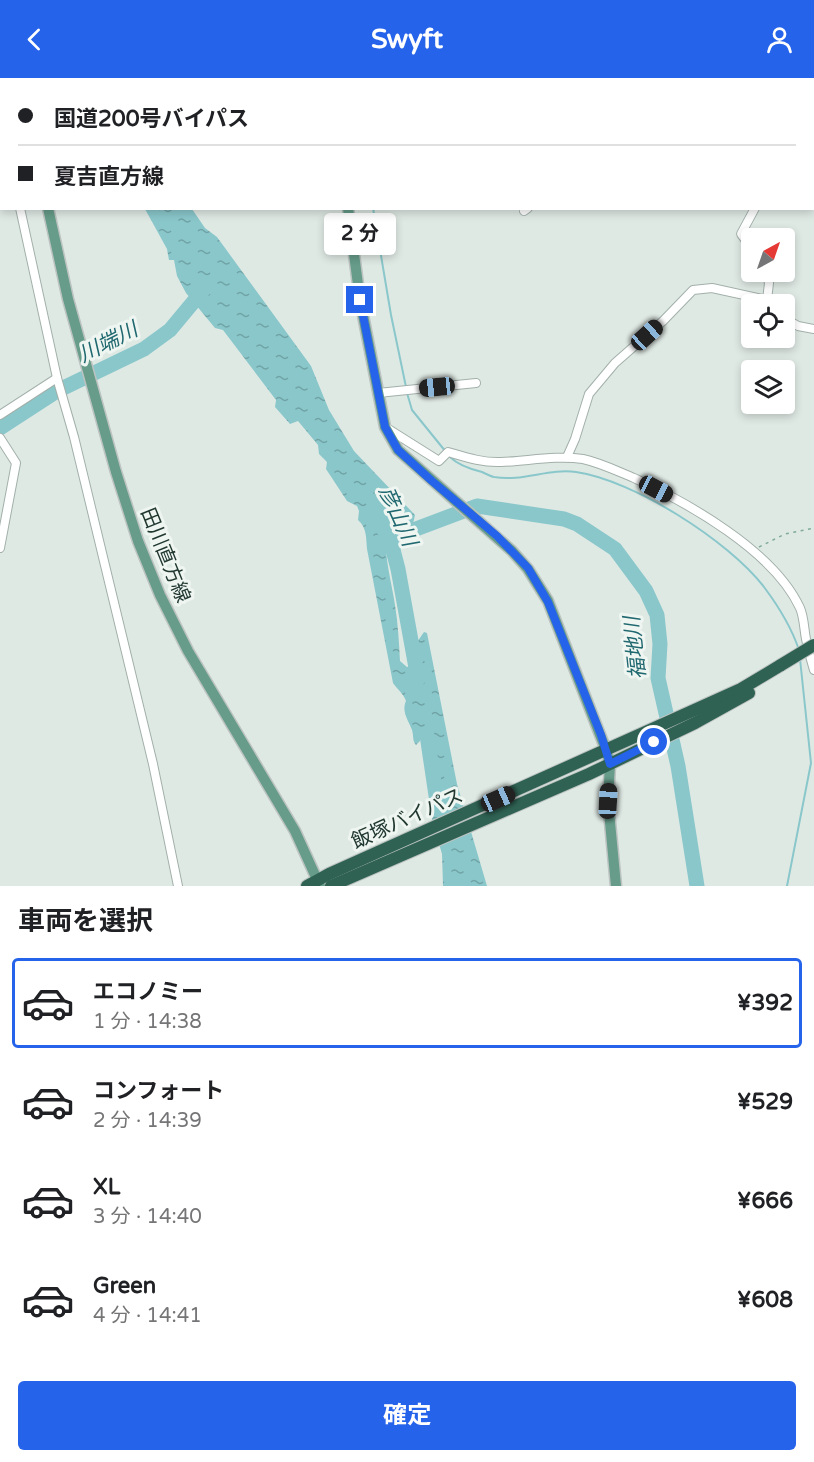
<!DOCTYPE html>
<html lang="ja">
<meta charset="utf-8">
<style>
body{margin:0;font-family:"Varela Round","Noto Sans JP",sans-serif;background:#f2f2f2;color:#202124;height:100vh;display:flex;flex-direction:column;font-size:22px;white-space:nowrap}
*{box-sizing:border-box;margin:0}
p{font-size:20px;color:#757577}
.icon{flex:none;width:33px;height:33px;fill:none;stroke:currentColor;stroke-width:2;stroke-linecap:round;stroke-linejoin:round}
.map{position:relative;height:808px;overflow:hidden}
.details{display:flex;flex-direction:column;background:#fff;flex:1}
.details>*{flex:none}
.banner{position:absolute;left:0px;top:0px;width:814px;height:132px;box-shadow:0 3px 9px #0003;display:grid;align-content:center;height:132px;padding:0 18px;background:#fff}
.needle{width:39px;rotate:40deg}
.fabs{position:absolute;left:741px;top:150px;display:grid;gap:12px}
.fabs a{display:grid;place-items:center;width:54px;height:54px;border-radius:6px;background:#fff;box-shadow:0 3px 9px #0003;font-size:30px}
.end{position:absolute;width:27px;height:27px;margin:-14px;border:8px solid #2563eb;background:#fff;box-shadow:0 0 0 3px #fff}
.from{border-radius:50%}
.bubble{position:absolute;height:42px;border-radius:6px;background:#fff;box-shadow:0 3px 9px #0003;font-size:20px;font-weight:700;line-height:42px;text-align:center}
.car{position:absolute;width:18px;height:36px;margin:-18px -9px;border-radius:8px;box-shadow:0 0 4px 2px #0007;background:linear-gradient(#222 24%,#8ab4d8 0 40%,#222 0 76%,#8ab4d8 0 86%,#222 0)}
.banner b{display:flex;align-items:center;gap:21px;height:57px;font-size:22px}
.banner b+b{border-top:2px solid #e0e0e0}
.banner i{width:15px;height:15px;background:#202124}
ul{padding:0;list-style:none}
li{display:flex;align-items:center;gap:18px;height:90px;margin:0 12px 9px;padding:0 6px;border:3px solid transparent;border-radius:6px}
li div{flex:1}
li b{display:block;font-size:22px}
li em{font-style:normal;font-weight:700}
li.current{border-color:#2563eb}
li>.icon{width:54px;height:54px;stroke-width:1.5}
h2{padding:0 18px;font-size:27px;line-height:72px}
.button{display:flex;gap:12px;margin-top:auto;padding:12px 18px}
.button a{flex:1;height:69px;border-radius:6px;background:#2563eb;color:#fff;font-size:24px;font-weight:700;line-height:69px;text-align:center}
header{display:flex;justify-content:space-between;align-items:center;height:78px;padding:0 18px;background:#2563eb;color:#fff;font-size:27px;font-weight:700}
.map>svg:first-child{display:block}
.water{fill:url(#water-ripples)}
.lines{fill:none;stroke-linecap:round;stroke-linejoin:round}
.stream{stroke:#8ac7cb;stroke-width:2}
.river{stroke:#8ac7cb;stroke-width:15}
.minor-casing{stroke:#a2b0aa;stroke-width:10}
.major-casing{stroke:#bcc3c1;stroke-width:13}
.highway-casing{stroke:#bcc3c1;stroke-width:14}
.path{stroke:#81ab9a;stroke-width:1.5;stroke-dasharray:3 4.5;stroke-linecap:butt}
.minor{stroke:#fff;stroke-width:8}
.major{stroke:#669c89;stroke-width:10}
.highway{stroke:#2f6253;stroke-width:12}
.highway-bridge-casing{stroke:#bcc3c1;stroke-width:14;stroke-linecap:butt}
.highway-bridge{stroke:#2f6253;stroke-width:12}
.route{stroke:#2563eb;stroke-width:8}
.labels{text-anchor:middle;stroke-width:6;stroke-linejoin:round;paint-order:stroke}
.street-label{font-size:20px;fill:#213830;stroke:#eff6f2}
.water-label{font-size:21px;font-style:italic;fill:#20686f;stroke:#eff6f2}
</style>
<header><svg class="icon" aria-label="back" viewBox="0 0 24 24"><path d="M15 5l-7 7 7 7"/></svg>Swyft<svg class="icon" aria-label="person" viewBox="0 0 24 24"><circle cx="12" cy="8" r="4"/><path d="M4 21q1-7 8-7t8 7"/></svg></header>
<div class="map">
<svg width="814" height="808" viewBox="0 0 814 808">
<defs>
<pattern id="water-ripples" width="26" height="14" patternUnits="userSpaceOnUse" patternTransform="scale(1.5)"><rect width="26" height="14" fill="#8ac7cb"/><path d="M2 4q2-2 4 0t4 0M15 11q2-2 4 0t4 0" fill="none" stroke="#70a3a5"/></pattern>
</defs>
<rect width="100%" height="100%" fill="#dfe9e4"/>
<path class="water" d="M145,131H192L205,150L217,159L311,288L329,332L354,373L415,437L412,450L409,452L394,444H391C378,459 393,508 395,527C398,545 399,565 400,583L407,589L414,586L415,567L424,554L427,555L457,706L487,808H443L442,776L432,742L434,727L433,717L437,708L424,654H421L420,663L416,667C412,662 414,659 412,652C409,643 401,634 406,623C403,615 398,612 393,605L367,471C366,460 367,450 358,442L359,433L357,428L347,423L326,391L327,384L319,376L318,367L298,343L290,346L275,329L276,322L223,252L215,250L186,215L177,198L174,182H169L167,171Z"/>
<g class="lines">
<g class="stream">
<polyline points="376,2 376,0"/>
<polyline points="373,130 391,237 406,309"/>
<polyline points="407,315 412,332 446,374"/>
<path d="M450,379C458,387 470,391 482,394C486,396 490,398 494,399C522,404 549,390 576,394C633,402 729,463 764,509C779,529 791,548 799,572"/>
<polyline points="787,808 811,685 800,581"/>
</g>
<g class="river">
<polyline points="159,0 159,2"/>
<polyline points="0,350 57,313 144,271 170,252 205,210"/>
<polyline points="378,439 393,472 398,491 418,601"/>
<polyline points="392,469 408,454 477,428 564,441 577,446 615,471 646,513 657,537 660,566 658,600 678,688 697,808"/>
<polyline points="427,657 438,731"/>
</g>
<defs>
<g id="minor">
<polyline points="562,0 563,2"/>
<polyline points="619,2 620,0"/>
<polyline points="0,26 2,37"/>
<polyline points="813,65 814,64"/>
<polyline points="20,130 57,300 74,359 153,686 178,808"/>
<polyline points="524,133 528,130"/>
<polyline points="752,171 741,156 755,130"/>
<polyline points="766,194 769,205 767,222"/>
<polyline points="784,240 798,248 814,251"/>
<polyline points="378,315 476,305"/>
<polyline points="0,337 57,300"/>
<path d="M385,349L439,383L448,374C465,379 483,385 501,384C528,383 556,377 583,381C601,385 617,393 634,400C688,425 774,473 800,530C804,539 804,551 806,561C808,571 811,582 814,592"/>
<polyline points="0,360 16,385 0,470"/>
<polyline points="567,379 575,361 589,316 615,285 663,243 693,212 712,210 767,222 772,226"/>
</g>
<g id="major">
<polyline points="39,2 39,0"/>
<polyline points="347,2 347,0"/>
<polyline points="48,130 68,221 116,394 138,463 160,517 188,573 295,753 320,808"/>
<polyline points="348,130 360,222 385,349 398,372 512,473 528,491 548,523 606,672 610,686 608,723 616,808"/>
</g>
<g id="highway">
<polyline points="307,808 329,796 690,634 741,611 781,587"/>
<polyline points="331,808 589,696 695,645 749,615"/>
</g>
</defs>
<use href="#minor" class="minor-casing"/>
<use href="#major" class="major-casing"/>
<use href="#highway" class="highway-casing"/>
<polyline class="path" points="759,469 785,456 814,450"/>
<use href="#minor" class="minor"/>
<use href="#major" class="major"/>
<use href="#highway" class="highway"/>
<defs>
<polyline id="highway-bridge" points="781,587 814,567"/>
</defs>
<use href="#highway-bridge" class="highway-bridge-casing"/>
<use href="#highway-bridge" class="highway-bridge"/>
</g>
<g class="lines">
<polyline class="route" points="360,222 385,349 398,372 432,403 497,458 528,490 548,524 601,657 610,686 654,664"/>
</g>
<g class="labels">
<g class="street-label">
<text transform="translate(166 477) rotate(68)" y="7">田川直方線</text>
<text transform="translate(407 740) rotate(-24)" y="7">飯塚バイパス</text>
</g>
<g class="water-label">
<text transform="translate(108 264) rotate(-27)" y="7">川端川</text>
<text transform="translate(398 438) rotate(66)" y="7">彦山川</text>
<text transform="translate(635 570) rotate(-96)" y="7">福地川</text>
</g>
</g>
</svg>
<div class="fabs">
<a><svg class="needle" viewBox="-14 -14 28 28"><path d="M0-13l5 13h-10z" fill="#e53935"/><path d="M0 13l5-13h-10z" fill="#757577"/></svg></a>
<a><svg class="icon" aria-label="locate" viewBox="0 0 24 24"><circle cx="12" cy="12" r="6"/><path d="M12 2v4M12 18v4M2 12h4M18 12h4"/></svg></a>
<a><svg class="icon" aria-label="layers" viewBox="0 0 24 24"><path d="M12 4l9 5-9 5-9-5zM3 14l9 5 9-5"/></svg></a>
</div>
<i class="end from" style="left:654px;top:664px"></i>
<i class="end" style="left:360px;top:222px"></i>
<div class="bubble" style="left:324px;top:135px;width:72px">2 分</div>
<i class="car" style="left:647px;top:257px;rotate:48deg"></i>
<i class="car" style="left:437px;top:309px;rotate:264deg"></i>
<i class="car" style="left:656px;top:411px;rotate:118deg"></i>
<i class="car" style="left:498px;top:721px;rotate:66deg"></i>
<i class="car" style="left:608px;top:723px;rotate:3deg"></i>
<div class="banner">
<b><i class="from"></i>国道200号バイパス</b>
<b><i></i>夏吉直方線</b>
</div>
</div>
<section class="details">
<h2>車両を選択</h2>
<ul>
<li class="current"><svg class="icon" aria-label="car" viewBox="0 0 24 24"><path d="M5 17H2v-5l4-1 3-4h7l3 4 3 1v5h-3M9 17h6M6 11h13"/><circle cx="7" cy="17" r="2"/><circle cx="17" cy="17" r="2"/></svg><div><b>エコノミー</b><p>1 分 · 14:38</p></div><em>¥392</em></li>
<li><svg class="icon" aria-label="car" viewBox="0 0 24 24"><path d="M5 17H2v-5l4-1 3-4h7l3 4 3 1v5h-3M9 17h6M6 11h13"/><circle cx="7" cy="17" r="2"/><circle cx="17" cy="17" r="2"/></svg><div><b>コンフォート</b><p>2 分 · 14:39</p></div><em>¥529</em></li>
<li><svg class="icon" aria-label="car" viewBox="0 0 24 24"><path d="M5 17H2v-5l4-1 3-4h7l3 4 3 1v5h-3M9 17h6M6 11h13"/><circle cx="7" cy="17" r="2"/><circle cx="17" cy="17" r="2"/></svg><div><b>XL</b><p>3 分 · 14:40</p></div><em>¥666</em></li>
<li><svg class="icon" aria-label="car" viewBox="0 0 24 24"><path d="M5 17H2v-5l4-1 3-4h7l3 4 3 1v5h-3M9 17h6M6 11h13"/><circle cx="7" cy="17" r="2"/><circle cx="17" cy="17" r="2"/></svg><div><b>Green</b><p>4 分 · 14:41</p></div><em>¥608</em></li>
</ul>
<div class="button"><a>確定</a></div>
</section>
